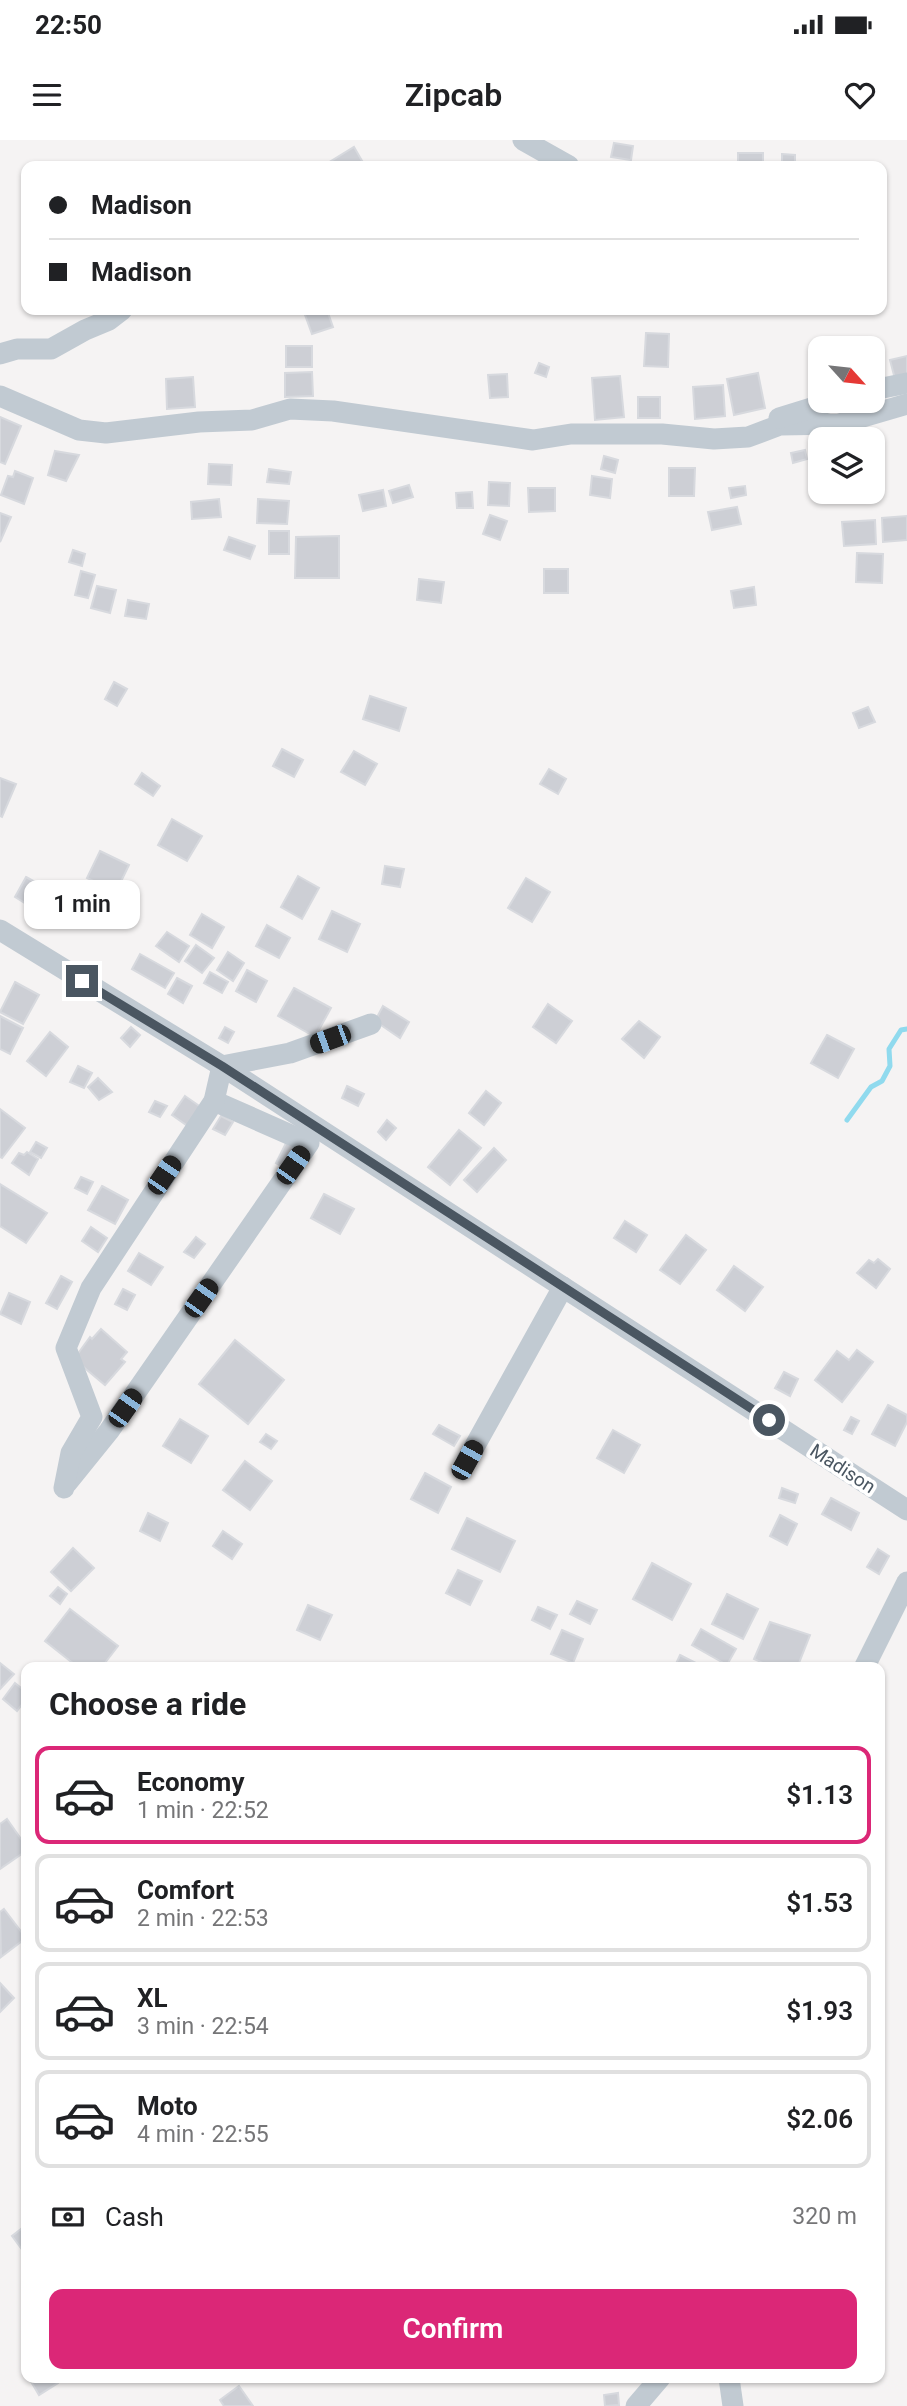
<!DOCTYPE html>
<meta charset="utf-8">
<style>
body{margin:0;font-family:Roboto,sans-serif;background:#f6f6f6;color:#202124;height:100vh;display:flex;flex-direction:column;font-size:26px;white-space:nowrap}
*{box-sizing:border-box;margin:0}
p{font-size:23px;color:#757577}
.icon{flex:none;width:38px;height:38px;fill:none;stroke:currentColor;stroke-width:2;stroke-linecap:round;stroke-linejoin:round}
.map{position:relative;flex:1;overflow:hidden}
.drawer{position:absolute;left:21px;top:1522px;width:864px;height:721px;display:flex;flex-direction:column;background:#fff;border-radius:14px;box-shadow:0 2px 5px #0004}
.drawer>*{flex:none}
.guide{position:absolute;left:21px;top:21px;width:866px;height:154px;border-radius:14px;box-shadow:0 2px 5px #0004;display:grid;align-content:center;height:154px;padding:0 28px;background:#fff}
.needle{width:46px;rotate:117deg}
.buttons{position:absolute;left:808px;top:196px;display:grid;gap:14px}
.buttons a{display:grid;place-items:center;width:77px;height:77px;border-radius:14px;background:#fff;box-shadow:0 2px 5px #0004;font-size:35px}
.end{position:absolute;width:32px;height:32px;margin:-16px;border:9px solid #4a5661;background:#fff;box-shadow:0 0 0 4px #fff}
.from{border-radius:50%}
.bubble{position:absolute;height:49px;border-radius:14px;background:#fff;box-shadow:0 2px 5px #0004;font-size:23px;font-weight:600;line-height:49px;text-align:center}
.car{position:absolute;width:21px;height:42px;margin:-21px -10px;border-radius:9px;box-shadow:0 0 5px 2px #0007;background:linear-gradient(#222 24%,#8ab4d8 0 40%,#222 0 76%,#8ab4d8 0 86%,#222 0)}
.guide b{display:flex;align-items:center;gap:24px;height:66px;font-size:26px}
.guide b+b{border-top:2px solid #e0e0e0}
.guide i{width:18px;height:18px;background:#202124}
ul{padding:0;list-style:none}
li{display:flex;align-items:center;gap:21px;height:98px;margin:0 14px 10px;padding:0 14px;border:4px solid #e0e0e0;border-radius:14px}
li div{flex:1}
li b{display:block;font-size:26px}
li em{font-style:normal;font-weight:600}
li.active{border-color:#db2777}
li>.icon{width:63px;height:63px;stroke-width:1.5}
h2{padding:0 28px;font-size:32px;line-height:84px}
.pay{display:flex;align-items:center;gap:18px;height:77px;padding:0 28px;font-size:26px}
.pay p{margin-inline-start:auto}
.cta{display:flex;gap:14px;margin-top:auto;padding:14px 28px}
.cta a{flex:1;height:80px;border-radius:14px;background:#db2777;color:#fff;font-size:28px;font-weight:600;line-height:80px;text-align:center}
.status{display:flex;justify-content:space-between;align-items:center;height:49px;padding:0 35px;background:#fff;direction:ltr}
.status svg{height:19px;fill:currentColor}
header{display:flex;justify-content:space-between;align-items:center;height:91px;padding:0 28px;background:#fff;font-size:32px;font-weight:600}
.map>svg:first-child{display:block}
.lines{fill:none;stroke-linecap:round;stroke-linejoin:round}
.stream{stroke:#90daee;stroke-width:5}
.building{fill:#cdcfd5;stroke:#d7d9de;stroke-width:2}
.minor{stroke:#c1cad2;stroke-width:21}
.route{stroke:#4a5661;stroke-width:9}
.labels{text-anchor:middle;stroke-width:7;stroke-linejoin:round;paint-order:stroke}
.street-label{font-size:19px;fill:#4a5661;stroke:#fff}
</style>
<div class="status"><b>22:50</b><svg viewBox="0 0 49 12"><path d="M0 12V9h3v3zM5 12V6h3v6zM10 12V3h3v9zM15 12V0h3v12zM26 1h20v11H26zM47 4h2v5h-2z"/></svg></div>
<header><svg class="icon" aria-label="menu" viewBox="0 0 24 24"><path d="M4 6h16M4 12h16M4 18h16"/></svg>Zipcab<svg class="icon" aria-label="heart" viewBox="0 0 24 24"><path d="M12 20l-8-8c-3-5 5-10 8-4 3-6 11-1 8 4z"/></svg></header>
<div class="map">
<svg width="907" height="2266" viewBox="0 0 907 2266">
<rect width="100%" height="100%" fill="#f5f3f3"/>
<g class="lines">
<polyline class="stream" points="847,980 871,947 882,941 890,926 889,909 901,890 907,889"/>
</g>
<g class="building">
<polygon points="614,3 633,6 631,20 611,17"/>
<polygon points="354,7 365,26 323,26"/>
<rect x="738" y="13" width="25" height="13"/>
<polygon points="782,14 795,15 795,26 782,26"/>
<polygon points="310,170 327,170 333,187 312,194 304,172"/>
<polygon points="646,193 669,194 668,227 644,226"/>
<rect x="286" y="206" width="26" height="21"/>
<polygon points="907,216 907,236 895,239 890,220"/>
<polygon points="539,223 549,227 546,237 535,233"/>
<polygon points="312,232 313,256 285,257 285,233"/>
<polygon points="758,233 765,268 734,275 727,239"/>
<polygon points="507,234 508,257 490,258 488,235"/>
<polygon points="620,236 624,277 595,280 592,238"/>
<polygon points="193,237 195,267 167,269 166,239"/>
<polygon points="723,245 725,276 695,279 693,247"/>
<rect x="638" y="257" width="22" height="21"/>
<polygon points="0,277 21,286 5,324 0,322"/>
<polygon points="805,310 807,319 793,323 791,313"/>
<polygon points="55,311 79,315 66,341 48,335"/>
<polygon points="604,316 618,320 615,333 601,329"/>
<polygon points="209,324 232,325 231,345 208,344"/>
<polygon points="669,328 695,328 694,356 669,356"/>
<polygon points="269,329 291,332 289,344 267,342"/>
<polygon points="15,331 33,338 24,364 1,355 8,336 13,337"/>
<polygon points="592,336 612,339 610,358 590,355"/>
<polygon points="489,342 510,343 509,366 488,365"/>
<polygon points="409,345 413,357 393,363 389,351"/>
<polygon points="745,346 746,355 731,358 729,348"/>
<polygon points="528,348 555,348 555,371 529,372"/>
<polygon points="383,350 386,366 363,371 359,355"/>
<polygon points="472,352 473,368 457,368 456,353"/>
<polygon points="219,359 221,377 192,379 191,362"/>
<polygon points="258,359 289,361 287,384 257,383"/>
<polygon points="737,367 741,384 712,390 708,372"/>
<polygon points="0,373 11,377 0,402"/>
<polygon points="490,375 507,381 500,400 483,394"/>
<polygon points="907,376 907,400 883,402 882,378"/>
<polygon points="875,380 876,404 844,406 842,382"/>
<rect x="269" y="391" width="20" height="23"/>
<polygon points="339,396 339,438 295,438 296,397"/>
<polygon points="229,397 255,406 250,419 224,410"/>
<polygon points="73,410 85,414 82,426 69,422"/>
<polygon points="857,413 883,414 882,443 856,442"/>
<rect x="544" y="429" width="24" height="24"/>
<polygon points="81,431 95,435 88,458 75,455"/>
<polygon points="419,439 444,442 441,463 417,460"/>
<polygon points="97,446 116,450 110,473 91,468"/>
<polygon points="754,447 756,465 734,468 731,451"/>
<polygon points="128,460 149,464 146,479 125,476"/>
<polygon points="114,542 127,549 117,566 105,559"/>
<polygon points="370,556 406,568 399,591 363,579"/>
<polygon points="868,567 875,582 859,588 853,573"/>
<polygon points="282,609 303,620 294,637 273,626"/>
<polygon points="354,611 377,624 365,645 341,632"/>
<polygon points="549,629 566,639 558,654 540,644"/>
<polygon points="142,633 160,646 153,656 135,644"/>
<polygon points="0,638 16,644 2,677 0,676"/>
<polygon points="172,679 202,696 187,721 158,705"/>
<polygon points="100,711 129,725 116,752 87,738"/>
<polygon points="385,726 404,729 400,747 382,744"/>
<polygon points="298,736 319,748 302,779 281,767"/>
<polygon points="26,737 48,749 36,770 15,757"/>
<polygon points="526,738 550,752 532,782 508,768"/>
<polygon points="332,771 360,784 347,812 319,799"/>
<polygon points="202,774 224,787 212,808 190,795"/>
<polygon points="267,785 290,798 279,818 256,806"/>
<polygon points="167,792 189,806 179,822 156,806"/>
<polygon points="196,805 214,818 202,833 185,821"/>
<polygon points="228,812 244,823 233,841 217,830"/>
<polygon points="140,814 174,833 165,848 132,829"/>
<polygon points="247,830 267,841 256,862 236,851"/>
<polygon points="210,832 228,842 222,853 204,843"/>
<polygon points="177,838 192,846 183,863 168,854"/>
<polygon points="15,842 39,855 23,884 0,872"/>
<polygon points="294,848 331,868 315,897 278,876"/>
<polygon points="548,864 572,881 556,903 533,887"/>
<polygon points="383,866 409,882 400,898 375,881"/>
<polygon points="0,876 23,888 10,914 0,909"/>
<polygon points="639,881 660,897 644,918 622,899"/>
<polygon points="131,887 140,895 130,907 121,898"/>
<polygon points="225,887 234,892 228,903 219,898"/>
<polygon points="50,892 68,907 46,936 27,921"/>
<polygon points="827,895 854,909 838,938 811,923"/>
<polygon points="78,926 92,933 84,948 70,942"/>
<polygon points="98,938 112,952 99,960 88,947"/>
<polygon points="347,946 364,954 358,966 342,958"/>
<polygon points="486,951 501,963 484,985 469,973"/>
<polygon points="185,956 205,970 192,989 172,975"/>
<polygon points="155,961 167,966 160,977 149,972"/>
<polygon points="0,969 25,988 2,1018 0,1017"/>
<polygon points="221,976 233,982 225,995 213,989"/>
<polygon points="387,980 396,988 386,1000 378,992"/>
<polygon points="459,990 481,1008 450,1045 428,1027"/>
<polygon points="36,1002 47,1008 41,1018 30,1012"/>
<polygon points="286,1003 306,1012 297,1034 276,1023"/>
<polygon points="494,1008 506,1020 477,1052 464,1040"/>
<polygon points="27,1012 38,1019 29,1035 12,1023 19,1013 24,1015"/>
<polygon points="81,1037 93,1042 87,1054 75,1048"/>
<polygon points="0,1044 47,1073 26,1103 0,1086"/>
<polygon points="102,1046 128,1060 115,1084 88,1070"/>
<polygon points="324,1054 354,1069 340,1094 311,1078"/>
<polygon points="625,1081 647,1095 636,1112 614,1098"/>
<polygon points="91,1087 107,1098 98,1112 82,1101"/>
<polygon points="686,1095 706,1110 680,1144 660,1130"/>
<polygon points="196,1097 205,1104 194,1118 184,1112"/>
<polygon points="139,1113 163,1127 151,1145 128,1131"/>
<polygon points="878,1119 890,1129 876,1148 857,1133 869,1120 874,1123"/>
<polygon points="734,1126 763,1147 745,1171 717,1150"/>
<polygon points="61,1136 72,1142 57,1169 46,1163"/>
<polygon points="123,1149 135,1155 127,1170 115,1164"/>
<polygon points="9,1153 30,1162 21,1184 0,1174"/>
<polygon points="101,1189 127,1212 121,1219 125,1222 105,1245 74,1219 90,1197 92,1199"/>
<polygon points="235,1200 284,1240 248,1284 199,1244"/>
<polygon points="857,1210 873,1222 842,1262 815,1240 837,1211 849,1220"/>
<polygon points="784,1232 798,1239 790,1256 775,1248"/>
<polygon points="888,1265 907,1275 907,1282 895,1306 872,1294"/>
<polygon points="851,1277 859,1281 852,1294 844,1290"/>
<polygon points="180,1279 208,1296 191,1323 163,1306"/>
<polygon points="439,1285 460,1296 454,1306 433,1294"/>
<polygon points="613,1290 640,1305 624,1333 597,1318"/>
<polygon points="266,1294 277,1301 271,1309 260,1302"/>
<polygon points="245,1321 272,1341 250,1370 223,1350"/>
<polygon points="425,1333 451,1347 438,1373 411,1359"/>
<polygon points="782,1348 798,1354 795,1363 779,1358"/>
<polygon points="831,1358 859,1373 851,1390 822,1374"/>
<polygon points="148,1373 168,1383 160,1401 140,1391"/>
<polygon points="780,1375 797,1384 787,1405 770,1396"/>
<polygon points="467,1378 515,1401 500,1432 452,1409"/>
<polygon points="223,1391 242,1404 232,1419 213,1406"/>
<polygon points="73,1408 94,1428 71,1451 51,1432"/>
<polygon points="878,1409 889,1416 879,1434 867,1427"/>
<polygon points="652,1423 691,1444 672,1480 633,1459"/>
<polygon points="458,1430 482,1441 470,1465 446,1453"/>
<polygon points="58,1447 67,1454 60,1464 50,1456"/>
<polygon points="727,1454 758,1469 743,1499 712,1484"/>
<polygon points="577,1461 597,1470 590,1484 570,1474"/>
<polygon points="308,1465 332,1475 320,1500 297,1490"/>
<polygon points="538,1467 557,1475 550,1489 532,1480"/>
<polygon points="70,1469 118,1506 101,1528 79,1528 45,1501"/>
<polygon points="770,1482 810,1495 797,1528 774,1528 754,1519"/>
<polygon points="701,1489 736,1509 727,1525 692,1505"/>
<polygon points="562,1490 583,1499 573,1523 551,1514"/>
<polygon points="680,1515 704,1527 704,1528 674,1528"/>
<polygon points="0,1523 14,1534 0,1549"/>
<polygon points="15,1543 26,1552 26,1559 17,1571 3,1559"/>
<polygon points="7,1679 26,1706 26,1711 0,1729 0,1684"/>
<polygon points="4,1769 26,1798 1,1817 0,1772"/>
<polygon points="0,1843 14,1858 0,1872"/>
<polygon points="26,2085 26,2109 23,2111 12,2096"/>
<polygon points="32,2238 56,2238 58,2243 39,2255 30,2240"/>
<polygon points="239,2246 253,2266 224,2266 220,2260"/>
<polygon points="618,2253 619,2265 605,2266 604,2255"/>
</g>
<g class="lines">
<g class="minor">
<polyline points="523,0 569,26"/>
<polyline points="0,214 17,209 51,209 85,190 109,180 122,170"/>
<polyline points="873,250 907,243"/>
<polyline points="0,256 79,290 106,293 199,282 252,280 290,269 333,271 533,300 571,294 662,294 714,299 748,297 780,285 839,284 907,264"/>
<polyline points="779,278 834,261"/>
<polyline points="0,790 222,926 907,1370"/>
<polyline points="467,1320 563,1147"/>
<polyline points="67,1343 109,1291 309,1003 214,961"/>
<polyline points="64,1348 71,1313 92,1277 66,1208 91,1148 214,961 222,926 290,913 371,884"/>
<polyline points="864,1528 907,1442"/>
<polyline points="729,2238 733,2266"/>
<polyline points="636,2266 660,2238"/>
</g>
</g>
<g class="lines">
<polyline class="route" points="82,841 222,926 769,1280"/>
</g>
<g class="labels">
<g class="street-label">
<text transform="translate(843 1328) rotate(33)" y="7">Madison</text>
</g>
</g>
</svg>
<div class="buttons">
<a><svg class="needle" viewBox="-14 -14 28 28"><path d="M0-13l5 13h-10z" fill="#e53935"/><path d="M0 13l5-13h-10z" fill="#757577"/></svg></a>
<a><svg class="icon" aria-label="layers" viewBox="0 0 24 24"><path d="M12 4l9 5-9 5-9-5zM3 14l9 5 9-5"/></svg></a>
</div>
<i class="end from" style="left:769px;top:1280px"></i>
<i class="end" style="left:82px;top:841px"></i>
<div class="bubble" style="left:24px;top:740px;width:116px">1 min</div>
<i class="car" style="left:330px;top:899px;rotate:250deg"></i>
<i class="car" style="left:293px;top:1025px;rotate:35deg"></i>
<i class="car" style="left:164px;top:1035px;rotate:34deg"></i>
<i class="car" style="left:201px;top:1158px;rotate:35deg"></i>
<i class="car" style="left:125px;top:1268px;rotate:35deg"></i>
<i class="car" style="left:467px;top:1320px;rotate:29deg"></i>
<div class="guide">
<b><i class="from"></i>Madison</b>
<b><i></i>Madison</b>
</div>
<section class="drawer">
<h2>Choose a ride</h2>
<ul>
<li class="active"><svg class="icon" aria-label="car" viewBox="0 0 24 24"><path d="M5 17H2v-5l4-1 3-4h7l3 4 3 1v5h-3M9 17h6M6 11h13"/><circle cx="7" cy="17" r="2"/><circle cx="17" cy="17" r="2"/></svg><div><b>Economy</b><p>1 min · 22:52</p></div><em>$1.13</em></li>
<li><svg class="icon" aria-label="car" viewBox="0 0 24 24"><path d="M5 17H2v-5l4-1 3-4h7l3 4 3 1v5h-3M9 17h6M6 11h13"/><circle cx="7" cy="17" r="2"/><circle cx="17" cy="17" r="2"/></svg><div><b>Comfort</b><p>2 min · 22:53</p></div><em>$1.53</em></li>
<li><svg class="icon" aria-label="car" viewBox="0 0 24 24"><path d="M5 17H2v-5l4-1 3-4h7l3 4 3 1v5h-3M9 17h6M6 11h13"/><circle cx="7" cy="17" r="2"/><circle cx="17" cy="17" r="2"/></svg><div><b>XL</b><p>3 min · 22:54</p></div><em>$1.93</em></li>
<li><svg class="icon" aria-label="car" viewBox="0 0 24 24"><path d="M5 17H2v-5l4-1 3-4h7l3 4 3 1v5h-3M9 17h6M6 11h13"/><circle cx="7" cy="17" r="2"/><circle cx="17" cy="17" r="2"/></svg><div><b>Moto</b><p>4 min · 22:55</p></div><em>$2.06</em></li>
</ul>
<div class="pay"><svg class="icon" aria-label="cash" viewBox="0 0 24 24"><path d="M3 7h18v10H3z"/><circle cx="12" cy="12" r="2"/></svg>Cash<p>320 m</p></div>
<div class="cta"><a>Confirm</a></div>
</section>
</div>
